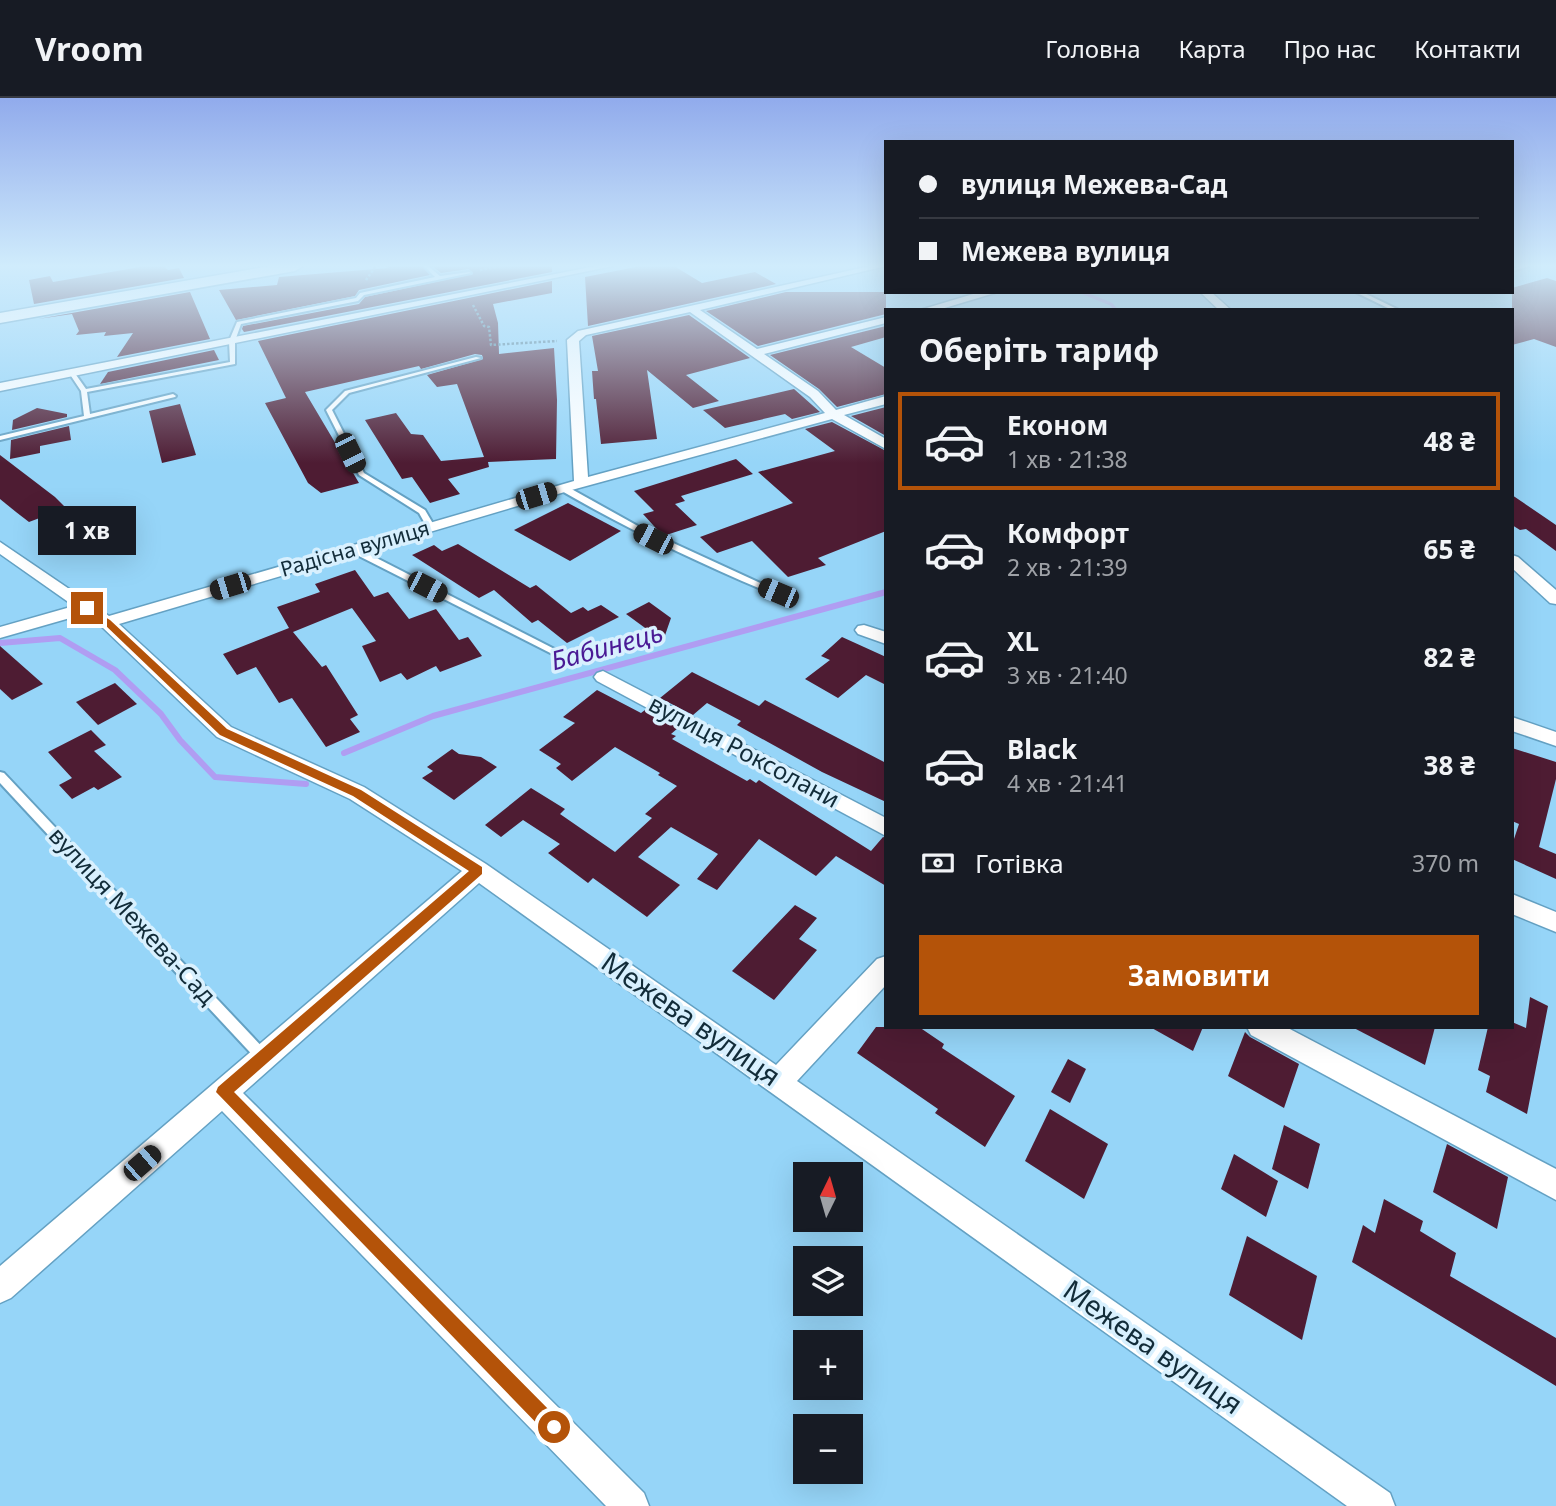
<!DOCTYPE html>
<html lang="uk">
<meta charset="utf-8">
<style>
body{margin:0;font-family:"Noto Sans",sans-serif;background:#20242c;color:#f1f3f6;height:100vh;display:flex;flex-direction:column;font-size:26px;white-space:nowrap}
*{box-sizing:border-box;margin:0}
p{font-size:23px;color:#9ea1a6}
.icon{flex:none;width:38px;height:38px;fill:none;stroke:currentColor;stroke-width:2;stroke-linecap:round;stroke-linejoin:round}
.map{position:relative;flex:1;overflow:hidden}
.panel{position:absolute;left:884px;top:210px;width:630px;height:721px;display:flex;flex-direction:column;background:#171b24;border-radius:0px;box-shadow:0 7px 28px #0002}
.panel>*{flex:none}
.top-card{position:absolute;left:884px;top:42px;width:630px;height:154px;border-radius:0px;box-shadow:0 7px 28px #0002;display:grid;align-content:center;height:154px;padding:0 35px;background:#171b24}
.needle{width:46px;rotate:5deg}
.fabs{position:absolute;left:793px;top:1064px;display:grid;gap:14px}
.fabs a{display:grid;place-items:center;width:70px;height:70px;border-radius:0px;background:#171b24;box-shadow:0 7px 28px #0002;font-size:35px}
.end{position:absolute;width:32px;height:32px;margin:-16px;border:9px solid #b45309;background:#fff;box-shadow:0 0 0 4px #fff}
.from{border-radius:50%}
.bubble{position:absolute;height:49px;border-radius:0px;background:#171b24;box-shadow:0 7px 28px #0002;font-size:23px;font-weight:700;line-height:49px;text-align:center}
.car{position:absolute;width:21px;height:42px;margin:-21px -10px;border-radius:9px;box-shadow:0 0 5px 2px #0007;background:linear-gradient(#222 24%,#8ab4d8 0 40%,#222 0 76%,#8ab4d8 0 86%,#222 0)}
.top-card b{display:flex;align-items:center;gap:24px;height:66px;font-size:26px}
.top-card b+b{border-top:2px solid #363941}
.top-card i{width:18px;height:18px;background:#f1f3f6}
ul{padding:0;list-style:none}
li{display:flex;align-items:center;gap:21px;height:98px;margin:0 14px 10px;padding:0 21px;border:4px solid transparent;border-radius:0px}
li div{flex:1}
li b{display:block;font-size:26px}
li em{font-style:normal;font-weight:700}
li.current{border-color:#b45309}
li>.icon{width:63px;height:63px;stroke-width:1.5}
h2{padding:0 35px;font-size:32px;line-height:84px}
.pay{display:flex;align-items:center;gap:18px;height:77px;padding:0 35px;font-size:26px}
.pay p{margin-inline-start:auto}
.action{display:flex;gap:14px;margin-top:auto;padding:14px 35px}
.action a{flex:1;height:80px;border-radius:0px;background:#b45309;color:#fff;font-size:28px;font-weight:700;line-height:80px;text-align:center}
header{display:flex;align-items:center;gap:42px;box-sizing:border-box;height:98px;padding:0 35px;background:#171b24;border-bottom:2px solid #363941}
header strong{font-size:33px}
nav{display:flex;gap:38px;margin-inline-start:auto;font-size:24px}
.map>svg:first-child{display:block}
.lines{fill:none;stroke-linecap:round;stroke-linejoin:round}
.stream-far1{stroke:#b09df2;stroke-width:3.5}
.stream{stroke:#b09df2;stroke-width:6}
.building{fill:#4e1c33}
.service-casing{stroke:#64a1c3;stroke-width:4}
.minor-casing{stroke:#64a1c3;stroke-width:3}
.primary-casing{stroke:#64a1c3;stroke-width:3}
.path{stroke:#507c93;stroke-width:2.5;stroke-dasharray:2.5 2;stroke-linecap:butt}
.service{fill:#fff;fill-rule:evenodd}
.minor{fill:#fff;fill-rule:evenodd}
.primary{fill:#fff;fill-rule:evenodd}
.route{fill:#b45309}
.labels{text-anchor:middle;stroke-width:7;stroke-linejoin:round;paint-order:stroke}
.far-street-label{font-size:21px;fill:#122c39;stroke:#d8f0fe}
.street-label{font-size:24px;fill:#122c39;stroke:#d8f0fe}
.water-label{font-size:26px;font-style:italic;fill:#4a1a95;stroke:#d8f0fe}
.near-street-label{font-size:28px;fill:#122c39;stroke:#d8f0fe}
</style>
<header>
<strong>Vroom</strong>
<nav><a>Головна</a><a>Карта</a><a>Про нас</a><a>Контакти</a></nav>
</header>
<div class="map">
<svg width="1556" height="1408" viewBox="0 0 1556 1408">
<rect width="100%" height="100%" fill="#96d5f8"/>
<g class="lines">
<polyline class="stream-far1" points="1081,194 1111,206 1116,212"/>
<g class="stream">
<polyline points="0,545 60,540 115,572 161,616 180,642 215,679 306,686"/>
<polyline points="344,655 433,618 886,494"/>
</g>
</g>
<g class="building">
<polygon points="146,168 163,168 168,172 179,170 184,180 34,206 29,182 50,178 53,184"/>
<polygon points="385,168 422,168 430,177 359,192 355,198 236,222 219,192 277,187 279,179 388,170"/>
<polygon points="432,168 552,168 552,174 244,234 242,231 243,228 359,206 365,199 473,176 469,171 441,175"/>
<polygon points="641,168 674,168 702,185 755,174 776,186 588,228 585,179"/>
<polygon points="1547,180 1556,183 1556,249 1534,241 1512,247 1512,190"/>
<polygon points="552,183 552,195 493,206 498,225 499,256 554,250 557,302 556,361 488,364 489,369 448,381 460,396 430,405 412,379 402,381 365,322 396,315 411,336 423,337 441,363 484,359 457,286 437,289 427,277 483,261 482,257 475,256 421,271 419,268 305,294 359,385 321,395 308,385 265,305 286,300 258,243"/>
<polygon points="190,194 210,241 117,259 133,235 104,238 106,234 76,237 79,233 72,216 38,221"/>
<polygon points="786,194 886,194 886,216 758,248 706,213"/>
<polygon points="689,217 750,260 686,277 719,303 693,310 647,272 657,341 601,346 596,301 594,301 592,273 598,273 592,238"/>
<polygon points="886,228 886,239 851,249 886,270 886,296 837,309 819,291 770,257"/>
<polygon points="214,252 219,262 100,286 108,274"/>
<polygon points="794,291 820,314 792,321 785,316 725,330 703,312"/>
<polygon points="180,306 196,357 162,365 149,313"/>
<polygon points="886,309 886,338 851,318"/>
<polygon points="37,310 67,316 67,319 12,332 13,322"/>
<polygon points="832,324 886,353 886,433 818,460 826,467 788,479 752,443 717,455 700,439 793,405 758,374 835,353 805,331"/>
<polygon points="69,328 71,342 40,348 40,355 10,361 11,342"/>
<polygon points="0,357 55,399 66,410 29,424 16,414 0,401"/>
<polygon points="736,361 753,376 681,398 685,403 675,406 697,427 663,438 643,416 654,413 634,393"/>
<polygon points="1512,397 1556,427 1556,453 1526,431 1520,432 1512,427"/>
<polygon points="568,405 621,433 570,463 514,432"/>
<polygon points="458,446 530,490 536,487 571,515 583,509 588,513 601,507 619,519 567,545 538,522 532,525 494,492 479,500 412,457 434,447 442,453"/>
<polygon points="355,472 374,499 388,494 409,521 436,511 459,542 468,539 482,558 440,574 436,568 407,582 401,575 380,584 362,548 376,543 352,510 293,534 322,569 326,567 358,617 350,621 360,634 326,649 292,600 279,605 256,569 237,577 223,556 289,530 277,509 320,494 315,486"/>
<polygon points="649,504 671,520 663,543 626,516"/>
<polygon points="842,539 886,559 886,587 866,577 838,600 805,581 830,562 821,558"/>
<polygon points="0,548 43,586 12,602 0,591"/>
<polygon points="692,574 759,608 765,602 886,665 886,704 822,674 737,627 741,623 707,605 693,617 660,600"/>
<polygon points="115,585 137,606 98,627 76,604"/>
<polygon points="597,592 641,615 645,612 678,630 671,636 676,638 672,641 747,683 750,681 756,685 759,682 871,753 883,739 886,740 886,788 836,758 816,778 759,741 717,792 697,781 718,756 671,729 638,759 680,787 647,819 593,780 588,785 548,755 560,746 523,722 501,739 485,727 531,690 565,711 560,716 615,754 652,720 645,716 677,688 658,677 660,675 615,649 572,683 556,670 561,666 539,652 575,625 563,619"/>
<polygon points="91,632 106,647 94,653 122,679 98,692 94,689 72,701 59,687 72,680 48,654"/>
<polygon points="1512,650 1556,664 1556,681 1539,749 1556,756 1556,781 1512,761 1512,747 1519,726 1512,723"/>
<polygon points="452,651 459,656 481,659 497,669 454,702 422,680 433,673 427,669"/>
<polygon points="795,807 817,820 799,841 817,852 774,902 732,873"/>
<polygon points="1530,899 1548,908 1527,1016 1486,994 1490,978 1478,972 1488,929 1512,929 1512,924 1526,930"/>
<polygon points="876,929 919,929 944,946 942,950 1015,998 985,1049 935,1015 938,1011 857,955"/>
<polygon points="1150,929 1203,929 1193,953"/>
<polygon points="1352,929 1435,929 1425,967"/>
<polygon points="1245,934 1250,939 1299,966 1284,1010 1228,978"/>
<polygon points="1068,961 1086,971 1070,1005 1051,994"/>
<polygon points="1050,1011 1108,1046 1084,1101 1025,1063"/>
<polygon points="1284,1027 1320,1046 1308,1091 1272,1071"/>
<polygon points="1447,1046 1508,1079 1497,1131 1433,1094"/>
<polygon points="1234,1056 1278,1083 1266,1119 1221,1091"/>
<polygon points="1384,1101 1423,1123 1420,1133 1456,1155 1450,1178 1556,1240 1556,1288 1352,1164 1363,1127 1375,1135"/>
<polygon points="1247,1138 1317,1178 1302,1242 1229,1197"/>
</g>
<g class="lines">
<defs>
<g id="service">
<polygon points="424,168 428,168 440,178 469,174 471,175 364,197 358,203 241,226 235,243 235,266 87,294 90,316 173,296 176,298 175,299 0,342 0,338 84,318 81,293 69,275 70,274 74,274 86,291 230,264 229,243 237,224 356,200 360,195 435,179"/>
<polygon points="1523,168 1529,168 1512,173 1512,171"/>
<polygon points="1355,194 1362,194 1399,212 1392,212"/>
<polygon points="476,259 481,260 349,295 332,312 364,375 425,412 435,429 428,431 419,415 359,377 326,312 345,293"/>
<path d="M560,388H566L645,432L782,495L778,497H775C701,466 629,432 560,392Z"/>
<polygon points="351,450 357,450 578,563 576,565 570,565 351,454"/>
<polygon points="0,674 4,675 268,955 270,959 268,963 263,965 258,963 0,685"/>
</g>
<g id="minor">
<polygon points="596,168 613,168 0,293 0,285"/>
<path d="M870,168H886L700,212L757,251L886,219V225L764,256L818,293L836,312L886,298V306L844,317L886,341V351L832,321L568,393L119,526L231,629L364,689L486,766L776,967L877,861L886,858V887L797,983L1390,1395L1395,1408H1347L479,785L243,995L644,1395L649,1408H606L222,1013L11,1200L0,1205V1168L462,773L350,701L217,639L101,528L84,516L0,540V529L74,508L0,456V444L109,518L574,383L567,242L578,233ZM690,214L810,299L825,315L588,379L579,243L586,237Z"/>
<polygon points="980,194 998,194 938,212 920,212"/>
<polygon points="1200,194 1211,194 1231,212 1219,212"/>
<polygon points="1512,457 1518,459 1556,492 1556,506 1550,505 1512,470"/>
<polygon points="864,527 886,534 886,546 858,536 855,532 858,528"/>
<polygon points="603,573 886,720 886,738 597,583 594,579 597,575"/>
<polygon points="1512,619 1556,634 1556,648 1512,633"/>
<polygon points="1512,796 1556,814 1556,834 1512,816"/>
<polygon points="1247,929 1286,929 1556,1071 1556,1102 1251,937"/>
</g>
<polygon id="primary" points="270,168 303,168 295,173 0,225 0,215"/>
</defs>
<use href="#service" class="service-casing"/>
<use href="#minor" class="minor-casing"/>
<use href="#primary" class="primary-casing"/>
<g class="path">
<polyline points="480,172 504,168"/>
<polyline points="366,182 376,168"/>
<polyline points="473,207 484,228 489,229 491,247 557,243"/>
</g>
<use href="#service" class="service"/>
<use href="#minor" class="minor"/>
<use href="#primary" class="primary"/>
</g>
<linearGradient id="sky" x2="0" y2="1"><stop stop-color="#91abec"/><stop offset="0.46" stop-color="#d0ecfc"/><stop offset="1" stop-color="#d0ecfc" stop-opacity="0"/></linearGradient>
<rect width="1556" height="365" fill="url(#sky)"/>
<polygon class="route" points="87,508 110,522 227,631 361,692 482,769 482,776 234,994 560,1323 563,1329 560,1336 554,1338 547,1336 216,994 218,989 469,773 353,698 220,637 104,526 84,512 82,510"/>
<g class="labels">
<g class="far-street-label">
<text transform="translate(355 451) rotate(-16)" y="7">Радісна вулиця</text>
</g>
<g class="street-label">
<text transform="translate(744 654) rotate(28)" y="8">вулиця Роксолани</text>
<text transform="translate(132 818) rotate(47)" y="8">вулиця Межева-Сад</text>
</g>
<g class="water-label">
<text transform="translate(607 549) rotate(-15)" y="9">Бабинець</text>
</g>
<g class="near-street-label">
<text transform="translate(691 921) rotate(35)" y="10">Межева вулиця</text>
<text transform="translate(1153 1249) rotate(35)" y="10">Межева вулиця</text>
</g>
</g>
</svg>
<div class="fabs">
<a><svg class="needle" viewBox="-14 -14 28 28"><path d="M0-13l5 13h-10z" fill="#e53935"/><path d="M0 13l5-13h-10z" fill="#9ea1a6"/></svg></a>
<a><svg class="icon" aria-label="layers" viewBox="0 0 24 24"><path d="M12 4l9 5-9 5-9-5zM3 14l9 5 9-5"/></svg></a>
<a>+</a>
<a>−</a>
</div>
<i class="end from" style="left:554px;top:1329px"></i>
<i class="end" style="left:87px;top:510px"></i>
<div class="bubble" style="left:38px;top:408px;width:98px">1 хв</div>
<i class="car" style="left:350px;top:355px;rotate:154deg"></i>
<i class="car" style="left:536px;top:398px;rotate:73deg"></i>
<i class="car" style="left:653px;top:441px;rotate:297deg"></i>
<i class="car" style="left:230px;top:488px;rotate:253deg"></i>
<i class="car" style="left:427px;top:489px;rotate:117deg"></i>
<i class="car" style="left:778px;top:495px;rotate:293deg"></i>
<i class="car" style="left:142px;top:1065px;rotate:49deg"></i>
<div class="top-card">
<b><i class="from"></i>вулиця Межева-Сад</b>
<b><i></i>Межева вулиця</b>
</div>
<section class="panel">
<h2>Оберіть тариф</h2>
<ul>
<li class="current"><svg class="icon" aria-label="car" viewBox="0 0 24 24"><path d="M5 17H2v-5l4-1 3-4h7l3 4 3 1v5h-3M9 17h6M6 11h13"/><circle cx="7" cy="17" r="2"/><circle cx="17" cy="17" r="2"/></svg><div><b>Економ</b><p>1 хв · 21:38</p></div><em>48 ₴</em></li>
<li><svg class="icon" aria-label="car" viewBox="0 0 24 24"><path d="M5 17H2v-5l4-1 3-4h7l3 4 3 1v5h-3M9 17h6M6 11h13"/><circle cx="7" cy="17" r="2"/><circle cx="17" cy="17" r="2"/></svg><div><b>Комфорт</b><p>2 хв · 21:39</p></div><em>65 ₴</em></li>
<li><svg class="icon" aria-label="car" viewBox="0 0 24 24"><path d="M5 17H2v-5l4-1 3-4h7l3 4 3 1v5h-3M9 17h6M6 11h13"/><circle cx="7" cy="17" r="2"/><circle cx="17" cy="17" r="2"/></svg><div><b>XL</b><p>3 хв · 21:40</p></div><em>82 ₴</em></li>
<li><svg class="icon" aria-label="car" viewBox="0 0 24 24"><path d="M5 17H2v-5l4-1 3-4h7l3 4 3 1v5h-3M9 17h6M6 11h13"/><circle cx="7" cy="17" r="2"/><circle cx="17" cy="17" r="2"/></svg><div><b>Black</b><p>4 хв · 21:41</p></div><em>38 ₴</em></li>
</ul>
<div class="pay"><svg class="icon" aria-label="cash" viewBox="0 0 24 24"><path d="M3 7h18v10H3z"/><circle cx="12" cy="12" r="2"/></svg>Готівка<p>370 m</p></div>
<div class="action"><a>Замовити</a></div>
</section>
</div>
